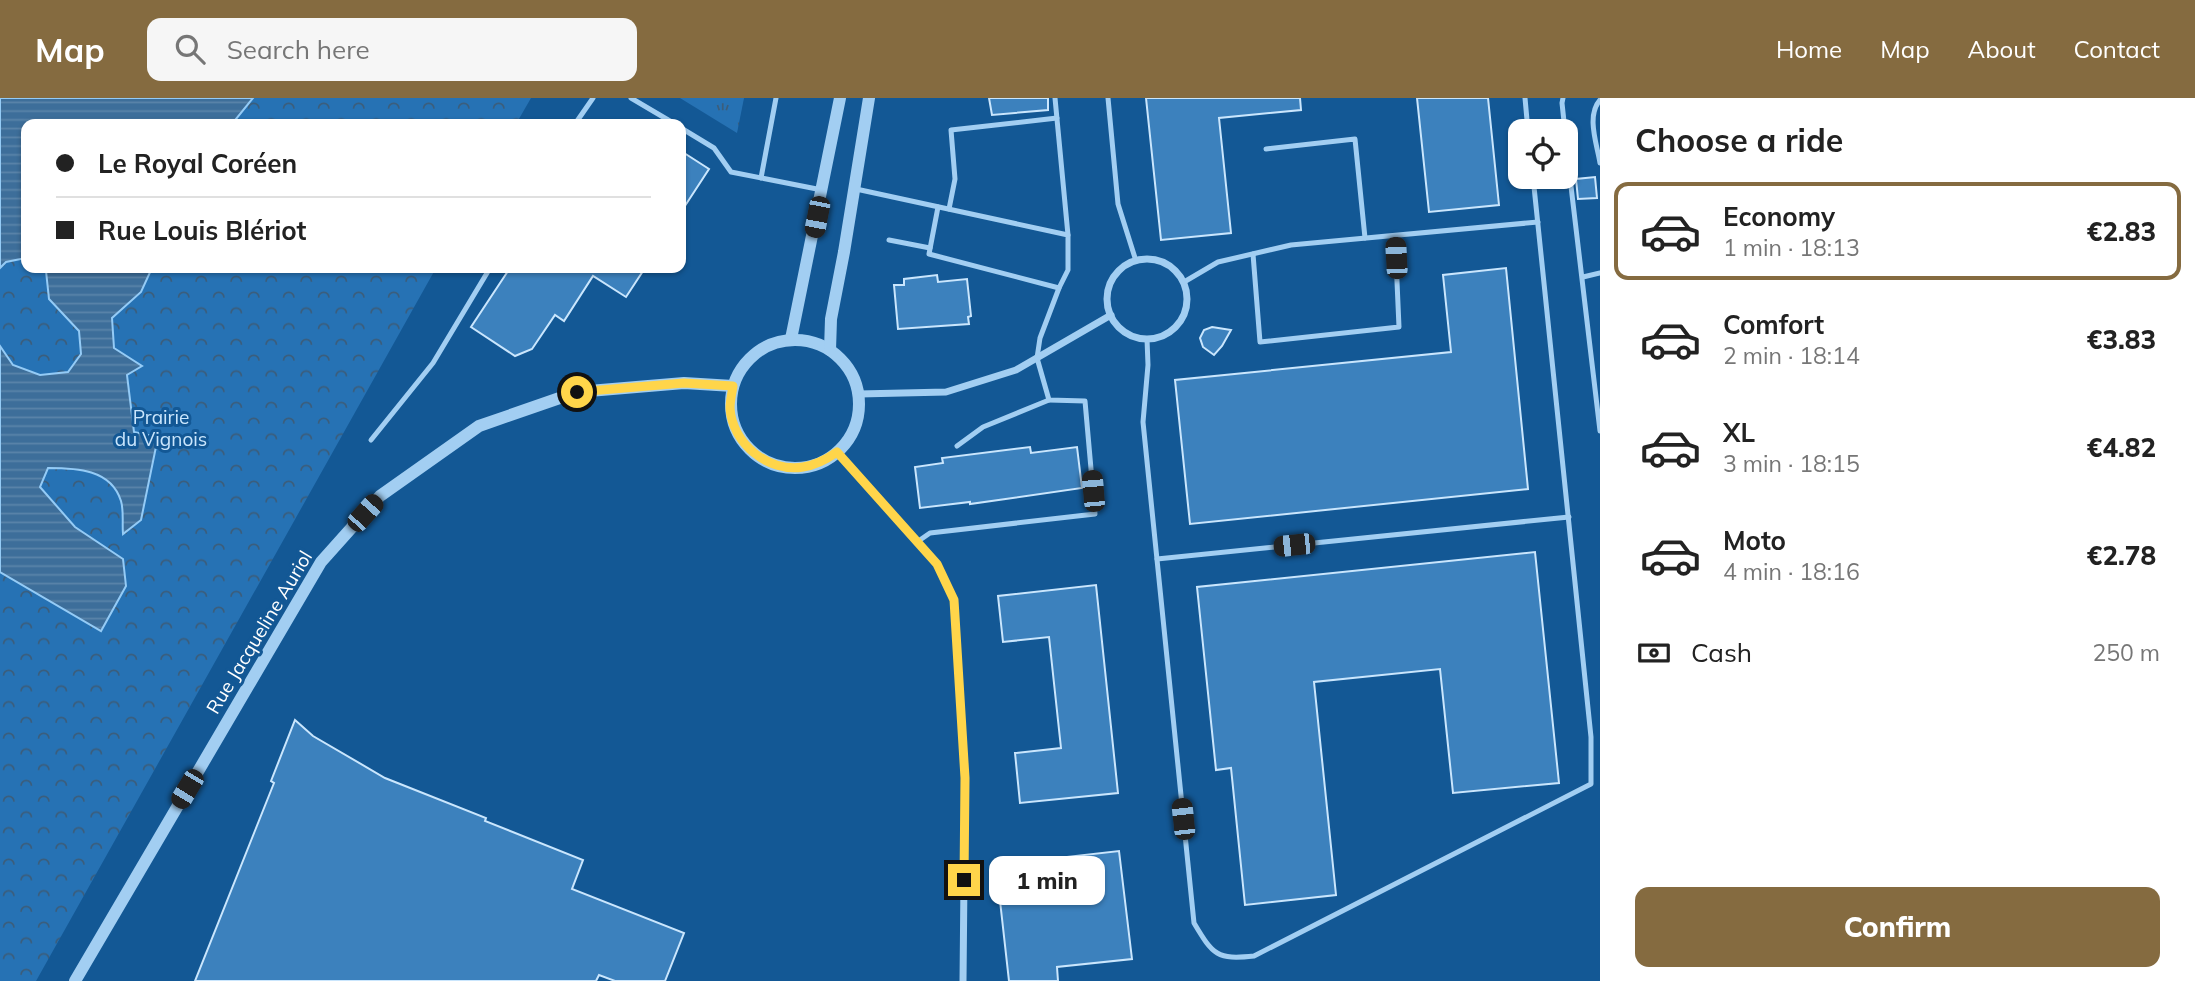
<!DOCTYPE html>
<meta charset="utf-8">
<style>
body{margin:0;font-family:Mulish,sans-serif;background:#f6f6f6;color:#222;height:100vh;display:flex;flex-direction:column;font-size:26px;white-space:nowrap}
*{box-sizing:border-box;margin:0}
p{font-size:23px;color:#767676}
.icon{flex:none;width:38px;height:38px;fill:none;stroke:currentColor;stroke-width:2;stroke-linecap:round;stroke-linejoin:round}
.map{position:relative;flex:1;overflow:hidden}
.details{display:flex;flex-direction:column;background:#fff;width:595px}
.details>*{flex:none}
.guide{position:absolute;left:21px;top:21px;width:665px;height:154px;border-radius:14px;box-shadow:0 2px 5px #0004;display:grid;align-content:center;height:154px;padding:0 35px;background:#fff}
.tools{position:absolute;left:1508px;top:21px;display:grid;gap:14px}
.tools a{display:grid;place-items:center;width:70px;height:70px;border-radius:14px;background:#fff;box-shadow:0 2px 5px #0004;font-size:35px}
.end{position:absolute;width:32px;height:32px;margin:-16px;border:9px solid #ffd54a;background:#111;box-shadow:0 0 0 4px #111}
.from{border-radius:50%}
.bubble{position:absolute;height:49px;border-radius:14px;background:#fff;box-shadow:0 2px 5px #0004;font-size:23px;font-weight:800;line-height:49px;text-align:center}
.car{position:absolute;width:21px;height:42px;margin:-21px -10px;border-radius:9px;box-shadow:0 0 5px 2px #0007;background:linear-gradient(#222 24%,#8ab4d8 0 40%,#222 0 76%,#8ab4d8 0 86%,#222 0)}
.guide b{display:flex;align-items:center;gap:24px;height:66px;font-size:26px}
.guide b+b{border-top:2px solid #e0e0e0}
.guide i{width:18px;height:18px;background:#222}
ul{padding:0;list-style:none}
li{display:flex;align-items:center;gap:21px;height:98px;margin:0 14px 10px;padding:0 21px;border:4px solid transparent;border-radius:14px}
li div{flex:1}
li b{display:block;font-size:26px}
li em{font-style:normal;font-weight:800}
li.active{border-color:#856b40}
li>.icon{width:63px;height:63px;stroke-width:1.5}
h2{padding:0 35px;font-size:32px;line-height:84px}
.pay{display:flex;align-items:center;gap:18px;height:77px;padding:0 35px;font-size:26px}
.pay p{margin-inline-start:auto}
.cta{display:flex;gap:14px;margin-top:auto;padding:14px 35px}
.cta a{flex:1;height:80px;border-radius:14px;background:#856b40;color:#fff;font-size:28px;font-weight:800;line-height:80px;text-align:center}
header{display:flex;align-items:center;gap:42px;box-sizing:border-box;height:98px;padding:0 35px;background:#856b40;color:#fff}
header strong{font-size:33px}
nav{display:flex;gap:38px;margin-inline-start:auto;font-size:24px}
.search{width:490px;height:63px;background:#f6f6f6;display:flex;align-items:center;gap:18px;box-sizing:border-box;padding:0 24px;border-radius:14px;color:#767676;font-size:26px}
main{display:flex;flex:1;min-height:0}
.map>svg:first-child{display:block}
.grass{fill:url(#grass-tufts)}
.park{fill:url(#park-crowns)}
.water{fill:url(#water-rules);stroke:#94cbf6;stroke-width:2}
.building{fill:#3c81bd;stroke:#cae6fd;stroke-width:2}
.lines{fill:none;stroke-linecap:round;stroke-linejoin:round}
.service{stroke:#a2cef2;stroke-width:5}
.minor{stroke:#a2cef2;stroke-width:7}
.tertiary{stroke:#a2cef2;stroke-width:12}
.route{stroke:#ffd54a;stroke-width:9}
.labels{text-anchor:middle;stroke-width:6;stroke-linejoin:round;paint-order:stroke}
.park-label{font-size:19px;fill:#cae6fd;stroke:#135895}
.street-label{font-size:19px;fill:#fff;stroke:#135895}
</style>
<header>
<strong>Map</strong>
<div class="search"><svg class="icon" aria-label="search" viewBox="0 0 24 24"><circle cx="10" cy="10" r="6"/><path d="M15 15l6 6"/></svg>Search here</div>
<nav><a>Home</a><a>Map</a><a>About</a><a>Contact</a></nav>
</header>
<main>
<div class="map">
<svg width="1600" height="883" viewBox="0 0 1600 883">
<defs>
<pattern id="grass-tufts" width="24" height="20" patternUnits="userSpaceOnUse" patternTransform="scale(1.75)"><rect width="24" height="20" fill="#2672b4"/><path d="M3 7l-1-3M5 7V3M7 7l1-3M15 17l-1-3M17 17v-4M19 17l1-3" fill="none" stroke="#3b5d7b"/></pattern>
<pattern id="park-crowns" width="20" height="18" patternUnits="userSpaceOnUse" patternTransform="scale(1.75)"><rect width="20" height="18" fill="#2672b4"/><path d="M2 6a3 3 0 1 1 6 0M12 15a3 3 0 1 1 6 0" fill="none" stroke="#3b5d7b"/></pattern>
<pattern id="water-rules" width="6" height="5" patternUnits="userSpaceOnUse" patternTransform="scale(1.75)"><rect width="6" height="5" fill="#3d6e9a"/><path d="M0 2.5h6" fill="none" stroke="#5a84a9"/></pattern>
</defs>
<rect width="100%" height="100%" fill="#135895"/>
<polygon class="grass" points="680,0 744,0 737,35"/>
<polygon class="park" points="0,0 531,0 516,26 26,26 26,170 436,170 36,883 0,883"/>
<g class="water">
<polygon points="0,0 253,0 232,26 26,26 26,160 6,164 0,170"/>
<path d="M43,170H152L141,194L112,220L114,250L142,268L127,277L134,334L158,339L141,422L123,436C122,426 124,413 121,403C111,371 76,370 48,370L40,389L75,429L123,461L126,488L101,533L0,474V248L13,267L40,277L68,274L81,256L79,233L49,201L46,173Z"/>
</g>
<g class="building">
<polygon points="989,0 1048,0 1048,12 992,17"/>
<polygon points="1146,0 1300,0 1301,12 1219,20 1231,135 1161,142"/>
<polygon points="1417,0 1488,0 1499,107 1429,114"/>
<polygon points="681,53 709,71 681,114"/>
<polygon points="1595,79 1597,100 1578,101 1576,81"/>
<polygon points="510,170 645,170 626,199 593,178 564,223 555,217 532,251 515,258 471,229"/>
<polygon points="1506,170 1528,391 1190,426 1175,282 1451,254 1443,177"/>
<polygon points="937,177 938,184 967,181 971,218 968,219 969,226 898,231 894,187 904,187 904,181"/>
<polygon points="1212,229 1231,232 1222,248 1214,257 1203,249 1200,240 1204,232"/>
<polygon points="1030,349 1031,355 1077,349 1082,390 970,406 970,404 920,410 915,369 943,365 942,360"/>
<polygon points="1535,454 1559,685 1453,695 1440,571 1314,584 1336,797 1245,807 1231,670 1216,672 1197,489"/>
<polygon points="1096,487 1118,695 1020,705 1015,655 1061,650 1049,539 1003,544 998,498"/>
<polygon points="295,622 313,638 385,680 486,720 485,723 583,762 572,791 684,835 665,883 615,883 599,877 596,883 195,883 274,685 271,683"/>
<polygon points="1119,753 1132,861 1057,869 1058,883 1009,883 996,767"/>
</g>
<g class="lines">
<g class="service">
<polyline points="631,0 675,26"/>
<polyline points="1055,0 1068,137"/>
<polyline points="1108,0 1118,106 1136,163"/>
<polyline points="1525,0 1528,33"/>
<polyline points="1563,0 1562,5 1565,33"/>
<path d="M1600,2C1586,18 1597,46 1600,65"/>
<polyline points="575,26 593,0"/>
<polyline points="681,30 714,50 731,74 822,92"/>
<polyline points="1566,46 1600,333"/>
<polyline points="1266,51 1355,41 1365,140"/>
<polyline points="761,80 776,0"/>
<polyline points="856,91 1068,137 1068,172 1059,190 1040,240 1037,260 1049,302 1085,303 1095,416 930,435 917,444"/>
<polyline points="938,109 929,156 1059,190"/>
<polyline points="949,111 955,81 951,32 1057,20"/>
<polyline points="889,142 930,150"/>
<polyline points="1253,156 1260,244 1399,229 1395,138"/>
<polyline points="1583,179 1600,175"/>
<polyline points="1184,184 1218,164 1291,147 1538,124"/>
<path d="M1147,241L1148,267L1143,324L1194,825C1213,857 1217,862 1254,858L1591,686V639L1533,79"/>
<polyline points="371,342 433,265 490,170"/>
<polyline points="957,348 983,329 1049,302"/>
<polyline points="1157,461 1569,419"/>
</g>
<g class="minor">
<circle cx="1147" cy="201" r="40"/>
<polyline points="859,296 946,294 1016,272 1111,217"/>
<polyline points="837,354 937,466 954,502 965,680 963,883"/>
</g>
<g class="tertiary">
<polyline points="791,241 840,0"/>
<circle cx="795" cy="306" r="64"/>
<polyline points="830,252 831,221 844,154 869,0"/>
<polyline points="75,883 321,464 380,398 479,328 577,294 684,285 733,288"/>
</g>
</g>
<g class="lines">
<path class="route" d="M577,294L684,285L733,288C732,295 730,303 730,310C732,345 768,375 803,369C816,367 827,361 837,354L937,466L954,502L965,680L964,782"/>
</g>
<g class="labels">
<g class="park-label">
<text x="161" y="326">Prairie<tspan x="161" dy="22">du Vignois</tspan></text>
</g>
<g class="street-label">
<text transform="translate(259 534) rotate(-59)" y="7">Rue Jacqueline Auriol</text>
</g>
</g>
</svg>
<div class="tools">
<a><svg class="icon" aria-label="locate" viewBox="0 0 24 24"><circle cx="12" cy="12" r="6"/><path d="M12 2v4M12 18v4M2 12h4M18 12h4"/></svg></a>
</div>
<i class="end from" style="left:577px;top:294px"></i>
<i class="end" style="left:964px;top:782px"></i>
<div class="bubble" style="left:989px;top:758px;width:116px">1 min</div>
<i class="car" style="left:817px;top:119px;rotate:191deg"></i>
<i class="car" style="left:1396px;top:160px;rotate:357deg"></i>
<i class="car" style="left:1093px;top:393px;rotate:355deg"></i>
<i class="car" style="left:365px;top:415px;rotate:42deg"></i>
<i class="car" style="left:1294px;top:447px;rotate:264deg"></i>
<i class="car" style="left:187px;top:691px;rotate:211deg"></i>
<i class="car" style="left:1183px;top:721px;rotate:354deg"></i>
<div class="guide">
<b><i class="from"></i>Le Royal Coréen</b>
<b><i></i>Rue Louis Blériot</b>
</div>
</div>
<section class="details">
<h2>Choose a ride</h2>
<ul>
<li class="active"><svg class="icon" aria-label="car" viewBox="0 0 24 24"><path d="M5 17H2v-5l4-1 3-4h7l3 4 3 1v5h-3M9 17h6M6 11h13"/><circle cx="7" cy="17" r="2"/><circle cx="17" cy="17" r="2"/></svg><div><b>Economy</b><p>1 min · 18:13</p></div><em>€2.83</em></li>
<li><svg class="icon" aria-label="car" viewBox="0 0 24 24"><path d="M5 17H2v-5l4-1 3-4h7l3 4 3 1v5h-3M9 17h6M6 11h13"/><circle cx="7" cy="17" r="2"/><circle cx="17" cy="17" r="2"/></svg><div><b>Comfort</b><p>2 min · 18:14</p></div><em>€3.83</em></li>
<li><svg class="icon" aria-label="car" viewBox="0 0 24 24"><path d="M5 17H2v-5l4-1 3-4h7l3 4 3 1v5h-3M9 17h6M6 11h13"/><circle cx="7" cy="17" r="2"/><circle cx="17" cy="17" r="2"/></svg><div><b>XL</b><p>3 min · 18:15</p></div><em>€4.82</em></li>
<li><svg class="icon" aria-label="car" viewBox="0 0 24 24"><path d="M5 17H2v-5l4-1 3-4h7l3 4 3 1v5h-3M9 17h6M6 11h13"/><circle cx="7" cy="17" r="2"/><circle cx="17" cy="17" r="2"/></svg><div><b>Moto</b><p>4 min · 18:16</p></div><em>€2.78</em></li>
</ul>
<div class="pay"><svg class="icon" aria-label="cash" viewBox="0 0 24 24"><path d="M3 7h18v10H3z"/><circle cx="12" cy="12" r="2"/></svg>Cash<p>250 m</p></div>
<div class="cta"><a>Confirm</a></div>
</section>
</main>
